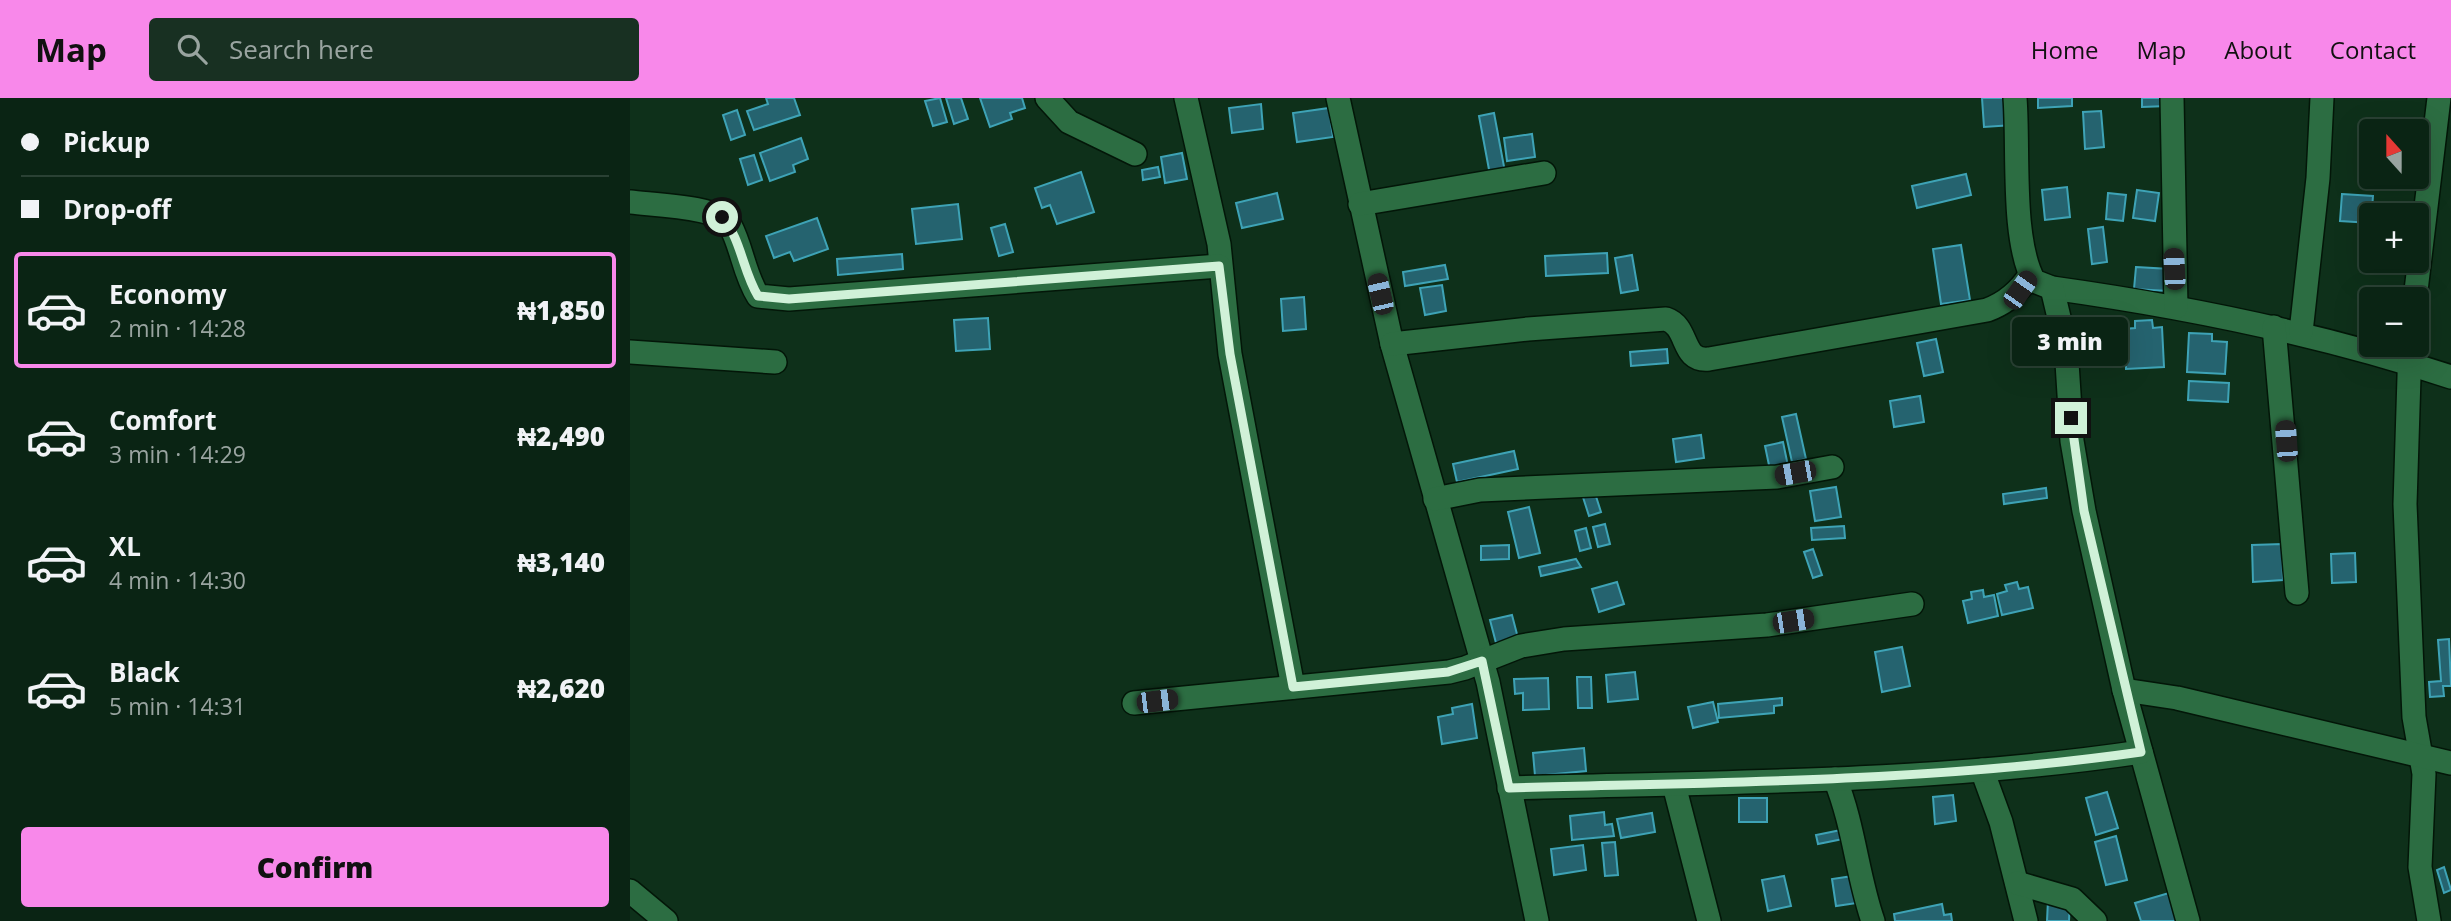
<!DOCTYPE html>
<meta charset="utf-8">
<style>
body{margin:0;font-family:"Open Sans",sans-serif;background:#183022;color:#f1f3f6;height:100vh;display:flex;flex-direction:column;font-size:26px;white-space:nowrap}
*{box-sizing:border-box;margin:0}
p{font-size:23px;color:#99a4a0}
.icon{flex:none;width:38px;height:38px;fill:none;stroke:currentColor;stroke-width:2;stroke-linecap:round;stroke-linejoin:round}
.map{position:relative;flex:1;overflow:hidden}
.sheet{display:flex;flex-direction:column;background:#0a2414;width:630px}
.sheet>*{flex:none}
.top-card{display:grid;align-content:center;height:154px;padding:0 21px;background:#0a2414}
.needle{width:46px;rotate:339deg}
.fabs{position:absolute;left:1729px;top:21px;display:grid;gap:14px}
.fabs a{display:grid;place-items:center;width:70px;height:70px;border-radius:7px;background:#0a2414;box-shadow:0 7px 28px #0002,0 0 0 2px #2a4134;font-size:35px}
.end{position:absolute;width:32px;height:32px;margin:-16px;border:9px solid #d0f1d8;background:#111;box-shadow:0 0 0 4px #111}
.from{border-radius:50%}
.bubble{position:absolute;height:49px;border-radius:7px;background:#0a2414;box-shadow:0 7px 28px #0002,0 0 0 2px #2a4134;font-size:23px;font-weight:800;line-height:49px;text-align:center}
.car{position:absolute;width:21px;height:42px;margin:-21px -10px;border-radius:9px;box-shadow:0 0 5px 2px #0007;background:linear-gradient(#222 24%,#8ab4d8 0 40%,#222 0 76%,#8ab4d8 0 86%,#222 0)}
.top-card b{display:flex;align-items:center;gap:24px;height:66px;font-size:26px}
.top-card b+b{border-top:2px solid #2a4134}
.top-card i{width:18px;height:18px;background:#f1f3f6}
ul{padding:0;list-style:none}
li{display:flex;align-items:center;gap:21px;height:116px;margin:0 14px 10px;padding:0 7px;border:4px solid transparent;border-radius:7px}
li div{flex:1}
li b{display:block;font-size:26px}
li em{font-style:normal;font-weight:800}
li.active{border-color:#f888ea}
li>.icon{width:63px;height:63px;stroke-width:1.5}
.button{display:flex;gap:14px;margin-top:auto;padding:14px 21px}
.button a{flex:1;height:80px;border-radius:7px;background:#f888ea;color:#111;font-size:28px;font-weight:800;line-height:80px;text-align:center}
header{display:flex;align-items:center;gap:42px;box-sizing:border-box;height:98px;padding:0 35px;background:#f888ea;color:#111}
header strong{font-size:33px}
nav{display:flex;gap:38px;margin-inline-start:auto;font-size:24px}
.search{width:490px;height:63px;background:#183022;display:flex;align-items:center;gap:18px;box-sizing:border-box;padding:0 24px;border-radius:7px;color:#99a4a0;font-size:26px}
main{display:flex;flex:1;min-height:0}
.map>svg:first-child{display:block}
.building{fill:#25636f;stroke:#3ea3b6;stroke-width:2}
.lines{fill:none;stroke-linecap:round;stroke-linejoin:round}
.minor-casing{stroke:#031608;stroke-width:26}
.minor{stroke:#2c6d42;stroke-width:23}
.route{stroke:#d0f1d8;stroke-width:9}
</style>
<header>
<strong>Map</strong>
<div class="search"><svg class="icon" aria-label="search" viewBox="0 0 24 24"><circle cx="10" cy="10" r="6"/><path d="M15 15l6 6"/></svg>Search here</div>
<nav><a>Home</a><a>Map</a><a>About</a><a>Contact</a></nav>
</header>
<main>
<section class="sheet">
<div class="top-card">
<b><i class="from"></i>Pickup</b>
<b><i></i>Drop-off</b>
</div>
<ul>
<li class="active"><svg class="icon" aria-label="car" viewBox="0 0 24 24"><path d="M5 17H2v-5l4-1 3-4h7l3 4 3 1v5h-3M9 17h6M6 11h13"/><circle cx="7" cy="17" r="2"/><circle cx="17" cy="17" r="2"/></svg><div><b>Economy</b><p>2 min · 14:28</p></div><em>₦1,850</em></li>
<li><svg class="icon" aria-label="car" viewBox="0 0 24 24"><path d="M5 17H2v-5l4-1 3-4h7l3 4 3 1v5h-3M9 17h6M6 11h13"/><circle cx="7" cy="17" r="2"/><circle cx="17" cy="17" r="2"/></svg><div><b>Comfort</b><p>3 min · 14:29</p></div><em>₦2,490</em></li>
<li><svg class="icon" aria-label="car" viewBox="0 0 24 24"><path d="M5 17H2v-5l4-1 3-4h7l3 4 3 1v5h-3M9 17h6M6 11h13"/><circle cx="7" cy="17" r="2"/><circle cx="17" cy="17" r="2"/></svg><div><b>XL</b><p>4 min · 14:30</p></div><em>₦3,140</em></li>
<li><svg class="icon" aria-label="car" viewBox="0 0 24 24"><path d="M5 17H2v-5l4-1 3-4h7l3 4 3 1v5h-3M9 17h6M6 11h13"/><circle cx="7" cy="17" r="2"/><circle cx="17" cy="17" r="2"/></svg><div><b>Black</b><p>5 min · 14:31</p></div><em>₦2,620</em></li>
</ul>
<div class="button"><a>Confirm</a></div>
</section>
<div class="map">
<svg width="1821" height="823" viewBox="0 0 1821 823">
<rect width="100%" height="100%" fill="#0e301a"/>
<g class="building">
<polygon points="136,0 164,0 170,17 124,32 117,13 138,6"/>
<polygon points="310,0 317,24 303,28 295,3"/>
<polygon points="316,0 331,0 338,21 324,26"/>
<polygon points="350,0 392,0 395,10 380,15 382,21 360,29"/>
<polygon points="1352,0 1381,0 1383,27 1354,29"/>
<polygon points="1408,0 1442,0 1442,8 1408,10"/>
<polygon points="1512,0 1536,0 1537,8 1512,9"/>
<polygon points="631,6 633,31 602,35 599,10"/>
<polygon points="699,10 703,39 667,44 663,15"/>
<polygon points="107,12 115,37 101,42 93,17"/>
<polygon points="1471,13 1474,49 1455,51 1453,14"/>
<polygon points="864,15 875,74 860,77 849,18"/>
<polygon points="902,36 905,59 877,63 874,40"/>
<polygon points="171,40 178,61 163,67 165,74 140,83 130,55"/>
<polygon points="552,55 557,81 535,85 531,59"/>
<polygon points="124,57 132,82 118,87 110,61"/>
<polygon points="528,69 530,79 513,82 512,72"/>
<polygon points="451,74 464,114 427,126 420,107 412,110 405,90"/>
<polygon points="1336,76 1341,97 1287,110 1282,88"/>
<polygon points="1437,89 1440,119 1415,122 1412,92"/>
<polygon points="1507,92 1529,95 1525,123 1503,120"/>
<polygon points="647,95 653,121 612,130 606,105"/>
<polygon points="1478,95 1496,97 1493,123 1476,121"/>
<polygon points="1712,96 1743,98 1741,125 1710,123"/>
<polygon points="328,106 332,141 286,146 282,111"/>
<polygon points="187,120 198,151 164,163 160,154 144,160 136,138"/>
<polygon points="375,126 383,154 369,158 361,130"/>
<polygon points="1473,129 1477,164 1462,166 1458,131"/>
<polygon points="1331,147 1340,202 1311,206 1303,151"/>
<polygon points="977,155 978,175 916,178 915,158"/>
<polygon points="272,156 273,171 208,177 207,161"/>
<polygon points="1002,157 1008,192 991,195 985,160"/>
<polygon points="815,167 818,181 775,188 773,174"/>
<polygon points="1506,169 1540,171 1538,193 1504,191"/>
<polygon points="812,187 816,213 795,217 790,190"/>
<polygon points="674,199 676,231 653,233 651,201"/>
<polygon points="358,220 360,251 326,253 324,222"/>
<polygon points="1522,222 1523,230 1532,229 1534,269 1496,271 1494,231 1505,230 1505,223"/>
<polygon points="1559,235 1582,236 1582,243 1597,244 1595,276 1557,274"/>
<polygon points="1306,241 1313,274 1294,278 1287,245"/>
<polygon points="1037,251 1038,265 1001,268 1000,254"/>
<polygon points="1559,283 1599,285 1598,304 1558,302"/>
<polygon points="1290,298 1294,324 1264,329 1260,303"/>
<polygon points="1166,316 1176,361 1162,364 1152,319"/>
<polygon points="1071,337 1074,360 1046,364 1043,341"/>
<polygon points="1153,344 1158,368 1140,372 1135,348"/>
<polygon points="884,353 888,371 827,384 823,366"/>
<polygon points="963,389 971,414 959,418 951,393"/>
<polygon points="1206,389 1211,419 1185,423 1180,393"/>
<polygon points="1416,390 1417,400 1374,406 1373,396"/>
<polygon points="899,409 910,455 889,460 878,414"/>
<polygon points="975,426 980,446 968,449 963,429"/>
<polygon points="1214,428 1215,440 1182,442 1181,430"/>
<polygon points="956,430 961,450 950,453 945,433"/>
<polygon points="1652,446 1653,482 1623,484 1622,447"/>
<polygon points="879,447 879,461 851,462 851,448"/>
<polygon points="1183,451 1192,477 1183,480 1174,454"/>
<polygon points="1725,455 1726,484 1702,485 1701,456"/>
<polygon points="946,461 951,469 911,478 909,469"/>
<polygon points="987,484 994,506 969,514 962,491"/>
<polygon points="1387,484 1389,491 1398,489 1403,510 1372,517 1367,496 1377,493 1375,487"/>
<polygon points="1353,492 1354,499 1364,497 1368,518 1338,525 1333,503 1342,501 1341,494"/>
<polygon points="882,517 888,540 866,545 860,522"/>
<polygon points="1819,541 1821,588 1813,588 1814,598 1800,599 1799,584 1811,583 1808,542"/>
<polygon points="1272,549 1280,588 1252,594 1245,554"/>
<polygon points="1005,574 1008,601 978,604 976,577"/>
<polygon points="947,579 961,579 962,610 948,610"/>
<polygon points="918,580 919,611 893,612 893,595 885,596 884,581"/>
<polygon points="1152,600 1152,607 1144,608 1144,615 1089,620 1088,606"/>
<polygon points="1083,604 1088,624 1063,630 1058,609"/>
<polygon points="842,606 847,640 812,646 808,619 823,616 822,610"/>
<polygon points="954,650 956,673 905,678 903,655"/>
<polygon points="1477,694 1488,730 1466,737 1456,700"/>
<polygon points="1323,697 1326,723 1305,726 1303,699"/>
<rect x="1109" y="700" width="28" height="24"/>
<polygon points="974,714 975,727 982,726 984,738 942,742 940,718"/>
<polygon points="1022,715 1025,734 991,740 987,721"/>
<polygon points="1216,731 1218,740 1188,746 1186,737"/>
<polygon points="1486,738 1497,782 1476,787 1465,744"/>
<polygon points="985,744 988,777 975,778 972,745"/>
<polygon points="953,747 956,772 924,777 921,751"/>
<polygon points="1814,769 1821,792 1814,795 1807,772"/>
<polygon points="1154,778 1161,808 1138,813 1132,782"/>
<polygon points="1223,778 1227,805 1206,808 1202,781"/>
<polygon points="1539,795 1547,823 1511,823 1505,805"/>
<polygon points="1418,802 1440,803 1439,823 1417,823"/>
<polygon points="1312,806 1314,817 1321,816 1322,823 1265,823 1264,816"/>
</g>
<g class="lines">
<defs>
<g id="minor">
<polyline points="417,0 439,24 505,56"/>
<polyline points="556,0 589,146 600,256 663,589"/>
<polyline points="708,0 762,246 858,584 907,823"/>
<path d="M1385,0C1389,50 1381,142 1404,183L1422,190C1558,209 1691,236 1821,279"/>
<polyline points="1542,0 1546,209"/>
<path d="M0,104C22,107 89,108 100,127C112,149 114,176 128,198L159,201L589,168"/>
<polyline points="730,106 914,75"/>
<polyline points="1422,190 1436,249 1442,343 1454,413 1494,592 1558,823"/>
<polyline points="1785,201 1809,0"/>
<polyline points="1644,229 1667,495"/>
<polyline points="1671,234 1688,80 1692,0"/>
<path d="M762,246L898,231L1036,221C1060,229 1050,264 1079,261L1357,212C1376,205 1389,194 1400,177"/>
<polyline points="1780,247 1775,406 1784,619 1794,676 1790,769 1799,823"/>
<polyline points="0,254 145,264"/>
<polyline points="805,401 850,392 1147,379 1202,369"/>
<polyline points="1494,592 1547,600 1821,665"/>
<polyline points="504,605 819,574 835,570 891,548 934,541 1137,527 1282,506"/>
<polyline points="1352,672 1371,724 1396,823"/>
<path d="M1205,681C1224,727 1227,777 1243,823"/>
<polyline points="1044,687 1079,823"/>
<path d="M879,690C1090,684 1302,685 1511,654"/>
<polyline points="1387,785 1442,801 1465,823"/>
<polyline points="0,793 36,823"/>
</g>
</defs>
<use href="#minor" class="minor-casing"/>
<use href="#minor" class="minor"/>
</g>
<g class="lines">
<path class="route" d="M92,119C111,140 113,174 128,198L159,201L589,168L600,256L663,589L818,574L852,563L879,690C1090,684 1302,684 1511,654L1454,413L1441,320"/>
</g>
</svg>
<div class="fabs">
<a><svg class="needle" viewBox="-14 -14 28 28"><path d="M0-13l5 13h-10z" fill="#e53935"/><path d="M0 13l5-13h-10z" fill="#99a4a0"/></svg></a>
<a>+</a>
<a>−</a>
</div>
<i class="end from" style="left:92px;top:119px"></i>
<i class="end" style="left:1441px;top:320px"></i>
<div class="bubble" style="left:1382px;top:219px;width:116px">3 min</div>
<i class="car" style="left:1544px;top:171px;rotate:357deg"></i>
<i class="car" style="left:1390px;top:192px;rotate:35deg"></i>
<i class="car" style="left:750px;top:196px;rotate:347deg"></i>
<i class="car" style="left:1656px;top:343px;rotate:356deg"></i>
<i class="car" style="left:1165px;top:375px;rotate:260deg"></i>
<i class="car" style="left:1163px;top:523px;rotate:81deg"></i>
<i class="car" style="left:527px;top:603px;rotate:83deg"></i>
</div>
</main>
